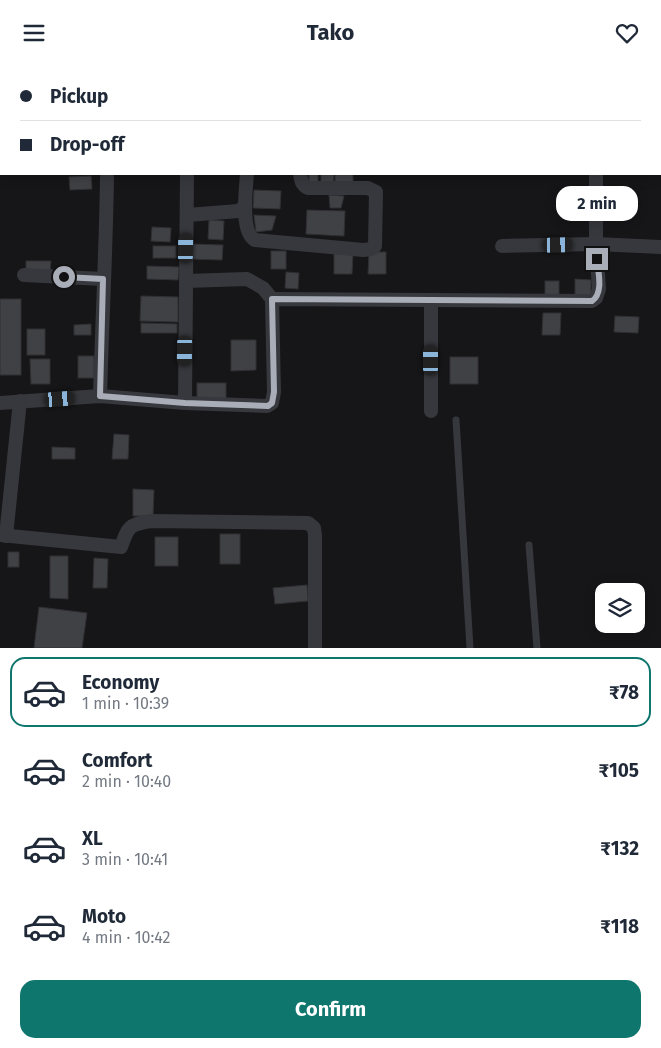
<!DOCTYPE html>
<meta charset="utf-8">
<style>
body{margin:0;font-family:"Fira Sans",sans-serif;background:#f6f6f7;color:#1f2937;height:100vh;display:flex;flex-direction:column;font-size:19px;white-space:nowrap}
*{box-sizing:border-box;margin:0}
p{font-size:16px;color:#747a83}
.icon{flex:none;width:28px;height:28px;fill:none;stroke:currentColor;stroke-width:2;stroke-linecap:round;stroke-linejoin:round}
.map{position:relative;height:583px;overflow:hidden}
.side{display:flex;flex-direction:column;background:#fff;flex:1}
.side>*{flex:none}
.banner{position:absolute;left:0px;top:0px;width:661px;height:110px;box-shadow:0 2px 12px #0003;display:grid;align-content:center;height:110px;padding:0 20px;background:#fff}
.buttons{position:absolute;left:595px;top:518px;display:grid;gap:10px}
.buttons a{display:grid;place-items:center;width:50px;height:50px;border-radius:10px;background:#fff;box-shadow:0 2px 12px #0003;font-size:25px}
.end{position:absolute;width:22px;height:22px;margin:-11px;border:6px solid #a8adb8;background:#111;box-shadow:0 0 0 2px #111}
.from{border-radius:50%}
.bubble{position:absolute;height:35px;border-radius:15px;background:#fff;box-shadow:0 2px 12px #0003;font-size:16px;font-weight:700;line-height:35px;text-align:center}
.car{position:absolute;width:15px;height:30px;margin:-15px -8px;border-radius:6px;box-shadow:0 0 4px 1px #0007;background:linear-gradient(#222 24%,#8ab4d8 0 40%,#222 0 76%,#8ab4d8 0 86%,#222 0)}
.banner b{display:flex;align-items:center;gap:18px;height:48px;font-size:19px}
.banner b+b{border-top:1px solid #e0e1e3}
.banner i{width:12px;height:12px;background:#1f2937}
ul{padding:9px 0 0;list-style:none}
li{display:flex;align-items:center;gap:15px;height:70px;margin:0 10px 8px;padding:0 10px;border:2px solid transparent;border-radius:15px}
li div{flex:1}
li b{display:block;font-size:19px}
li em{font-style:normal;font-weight:700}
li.current{border-color:#0f766e}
li>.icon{width:45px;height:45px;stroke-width:1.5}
.cta{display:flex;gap:10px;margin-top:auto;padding:10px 20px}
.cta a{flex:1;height:58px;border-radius:15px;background:#0f766e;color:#fff;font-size:20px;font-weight:700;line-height:58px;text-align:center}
header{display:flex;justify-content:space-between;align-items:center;height:65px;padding:0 20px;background:#fff;font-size:22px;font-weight:700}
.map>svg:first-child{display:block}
.building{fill:#404145;stroke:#303034}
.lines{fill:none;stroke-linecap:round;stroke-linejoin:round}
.lane{stroke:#37383d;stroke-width:7}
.street{stroke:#37383d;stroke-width:14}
.route{stroke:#a8adb8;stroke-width:6}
</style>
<header><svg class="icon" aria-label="menu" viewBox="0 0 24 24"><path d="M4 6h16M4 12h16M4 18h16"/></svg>Tako<svg class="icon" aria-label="heart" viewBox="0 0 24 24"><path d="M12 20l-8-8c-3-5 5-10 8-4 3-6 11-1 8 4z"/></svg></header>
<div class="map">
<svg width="661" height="583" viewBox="0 0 661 583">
<rect width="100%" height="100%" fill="#161618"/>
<g class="building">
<rect x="309" y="109" width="9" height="12"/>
<polygon points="321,109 334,109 333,120 321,119"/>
<rect x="335" y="109" width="18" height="11"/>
<polygon points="91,111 92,124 70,125 69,112"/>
<polygon points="254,125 281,126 280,144 253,143"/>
<polygon points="329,130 344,131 341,143 330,143"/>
<polygon points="307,145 345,146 344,171 306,169"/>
<polygon points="254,150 276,151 272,165 256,167"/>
<polygon points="209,155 224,156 223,175 208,174"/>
<polygon points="152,162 171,163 170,177 151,176"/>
<polygon points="191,179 223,180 222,195 190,194"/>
<rect x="153" y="181" width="23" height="12"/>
<rect x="271" y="186" width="15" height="18"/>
<polygon points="369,187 386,187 386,209 368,209"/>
<polygon points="334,189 353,189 352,209 334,209"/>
<polygon points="26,196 51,196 50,207 26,206"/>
<polygon points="147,201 179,202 178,215 147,214"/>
<polygon points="286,207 299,208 298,224 285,223"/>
<polygon points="575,214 591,215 591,234 575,234"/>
<rect x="545" y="216" width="14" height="20"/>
<polygon points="141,231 178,232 178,257 140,256"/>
<rect x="0" y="234" width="21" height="76"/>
<polygon points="543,248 561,248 560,270 542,270"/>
<polygon points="615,251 639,252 638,268 614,267"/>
<polygon points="141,258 177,259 177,268 141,268"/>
<polygon points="91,259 91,270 74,270 74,260"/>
<rect x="27" y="264" width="18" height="26"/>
<polygon points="231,275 256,275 256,305 231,306"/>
<rect x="78" y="291" width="16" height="22"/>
<rect x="450" y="292" width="28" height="27"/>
<polygon points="30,294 50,294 50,319 31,319"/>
<rect x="197" y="318" width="29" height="20"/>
<polygon points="114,369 129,370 128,394 112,394"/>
<polygon points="52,382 75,383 75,394 52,394"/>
<polygon points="133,424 154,425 153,451 133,451"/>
<rect x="220" y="469" width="20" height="30"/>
<rect x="155" y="472" width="23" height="29"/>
<rect x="8" y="487" width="11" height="15"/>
<polygon points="50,491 68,491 68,534 50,533"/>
<polygon points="94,493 108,494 107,523 93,523"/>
<polygon points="307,520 308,536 275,539 273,523"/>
<polygon points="39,542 87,548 82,583 34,583"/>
</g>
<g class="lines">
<g class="lane">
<polyline points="456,355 470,583"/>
<polyline points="529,480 537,583"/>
</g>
<g class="street">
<polyline points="454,0 454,1"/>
<polyline points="594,0 594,1"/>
<polyline points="188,1 188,0"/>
<polyline points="660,89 661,89"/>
<path d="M247,109C246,124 240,167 255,175L363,185L372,184L375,181L376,127L368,123H308C302,120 301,116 300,109"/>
<polyline points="187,150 239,146 245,141"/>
<polyline points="502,181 596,179 661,182"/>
<polyline points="24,210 103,214"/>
<polyline points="186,216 247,214 263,223 272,234"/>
<polyline points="431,236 431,346"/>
<path d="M100,331C102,258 106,185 107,112"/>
<polyline points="0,338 100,331 185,338 267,341 272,338 274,327 272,234 592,236 596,233 599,224 596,179 596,109"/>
<polyline points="185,338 187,109"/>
<path d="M0,470L121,482C128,462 129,459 151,456L308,458L314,463L315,470V583"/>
<polyline points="6,471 20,336"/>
</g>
</g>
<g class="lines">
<path class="route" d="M64,212L103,214L100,331L185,338L268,341L272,338L274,327L272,234L592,236C604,228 598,207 597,194"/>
</g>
</svg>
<div class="buttons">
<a><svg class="icon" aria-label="layers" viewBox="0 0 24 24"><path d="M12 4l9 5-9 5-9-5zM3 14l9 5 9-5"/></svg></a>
</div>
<i class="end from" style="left:64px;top:212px"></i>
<i class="end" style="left:597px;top:194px"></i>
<div class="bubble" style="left:556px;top:121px;width:82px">2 min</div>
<i class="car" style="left:558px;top:180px;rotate:89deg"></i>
<i class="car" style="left:186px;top:183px;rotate:1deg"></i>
<i class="car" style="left:185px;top:286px;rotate:181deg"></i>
<i class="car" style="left:431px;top:295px;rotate:0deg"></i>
<i class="car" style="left:60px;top:334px;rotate:86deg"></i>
<div class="banner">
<b><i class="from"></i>Pickup</b>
<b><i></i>Drop-off</b>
</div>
</div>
<section class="side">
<ul>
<li class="current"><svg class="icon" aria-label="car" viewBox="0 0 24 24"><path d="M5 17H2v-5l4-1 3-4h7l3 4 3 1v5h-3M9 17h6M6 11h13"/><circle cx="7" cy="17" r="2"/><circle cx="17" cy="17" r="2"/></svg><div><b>Economy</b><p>1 min · 10:39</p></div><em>₹78</em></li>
<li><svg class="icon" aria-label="car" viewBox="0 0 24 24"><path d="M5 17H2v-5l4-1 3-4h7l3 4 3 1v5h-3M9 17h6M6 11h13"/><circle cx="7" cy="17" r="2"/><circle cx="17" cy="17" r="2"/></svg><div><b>Comfort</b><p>2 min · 10:40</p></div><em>₹105</em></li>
<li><svg class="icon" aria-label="car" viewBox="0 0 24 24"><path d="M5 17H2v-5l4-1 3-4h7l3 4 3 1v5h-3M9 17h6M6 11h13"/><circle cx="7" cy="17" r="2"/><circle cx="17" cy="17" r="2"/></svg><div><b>XL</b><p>3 min · 10:41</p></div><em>₹132</em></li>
<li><svg class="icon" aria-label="car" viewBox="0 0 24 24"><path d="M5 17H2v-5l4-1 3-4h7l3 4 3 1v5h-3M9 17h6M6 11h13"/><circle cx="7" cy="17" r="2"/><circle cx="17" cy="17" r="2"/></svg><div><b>Moto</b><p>4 min · 10:42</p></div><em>₹118</em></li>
</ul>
<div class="cta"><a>Confirm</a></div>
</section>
